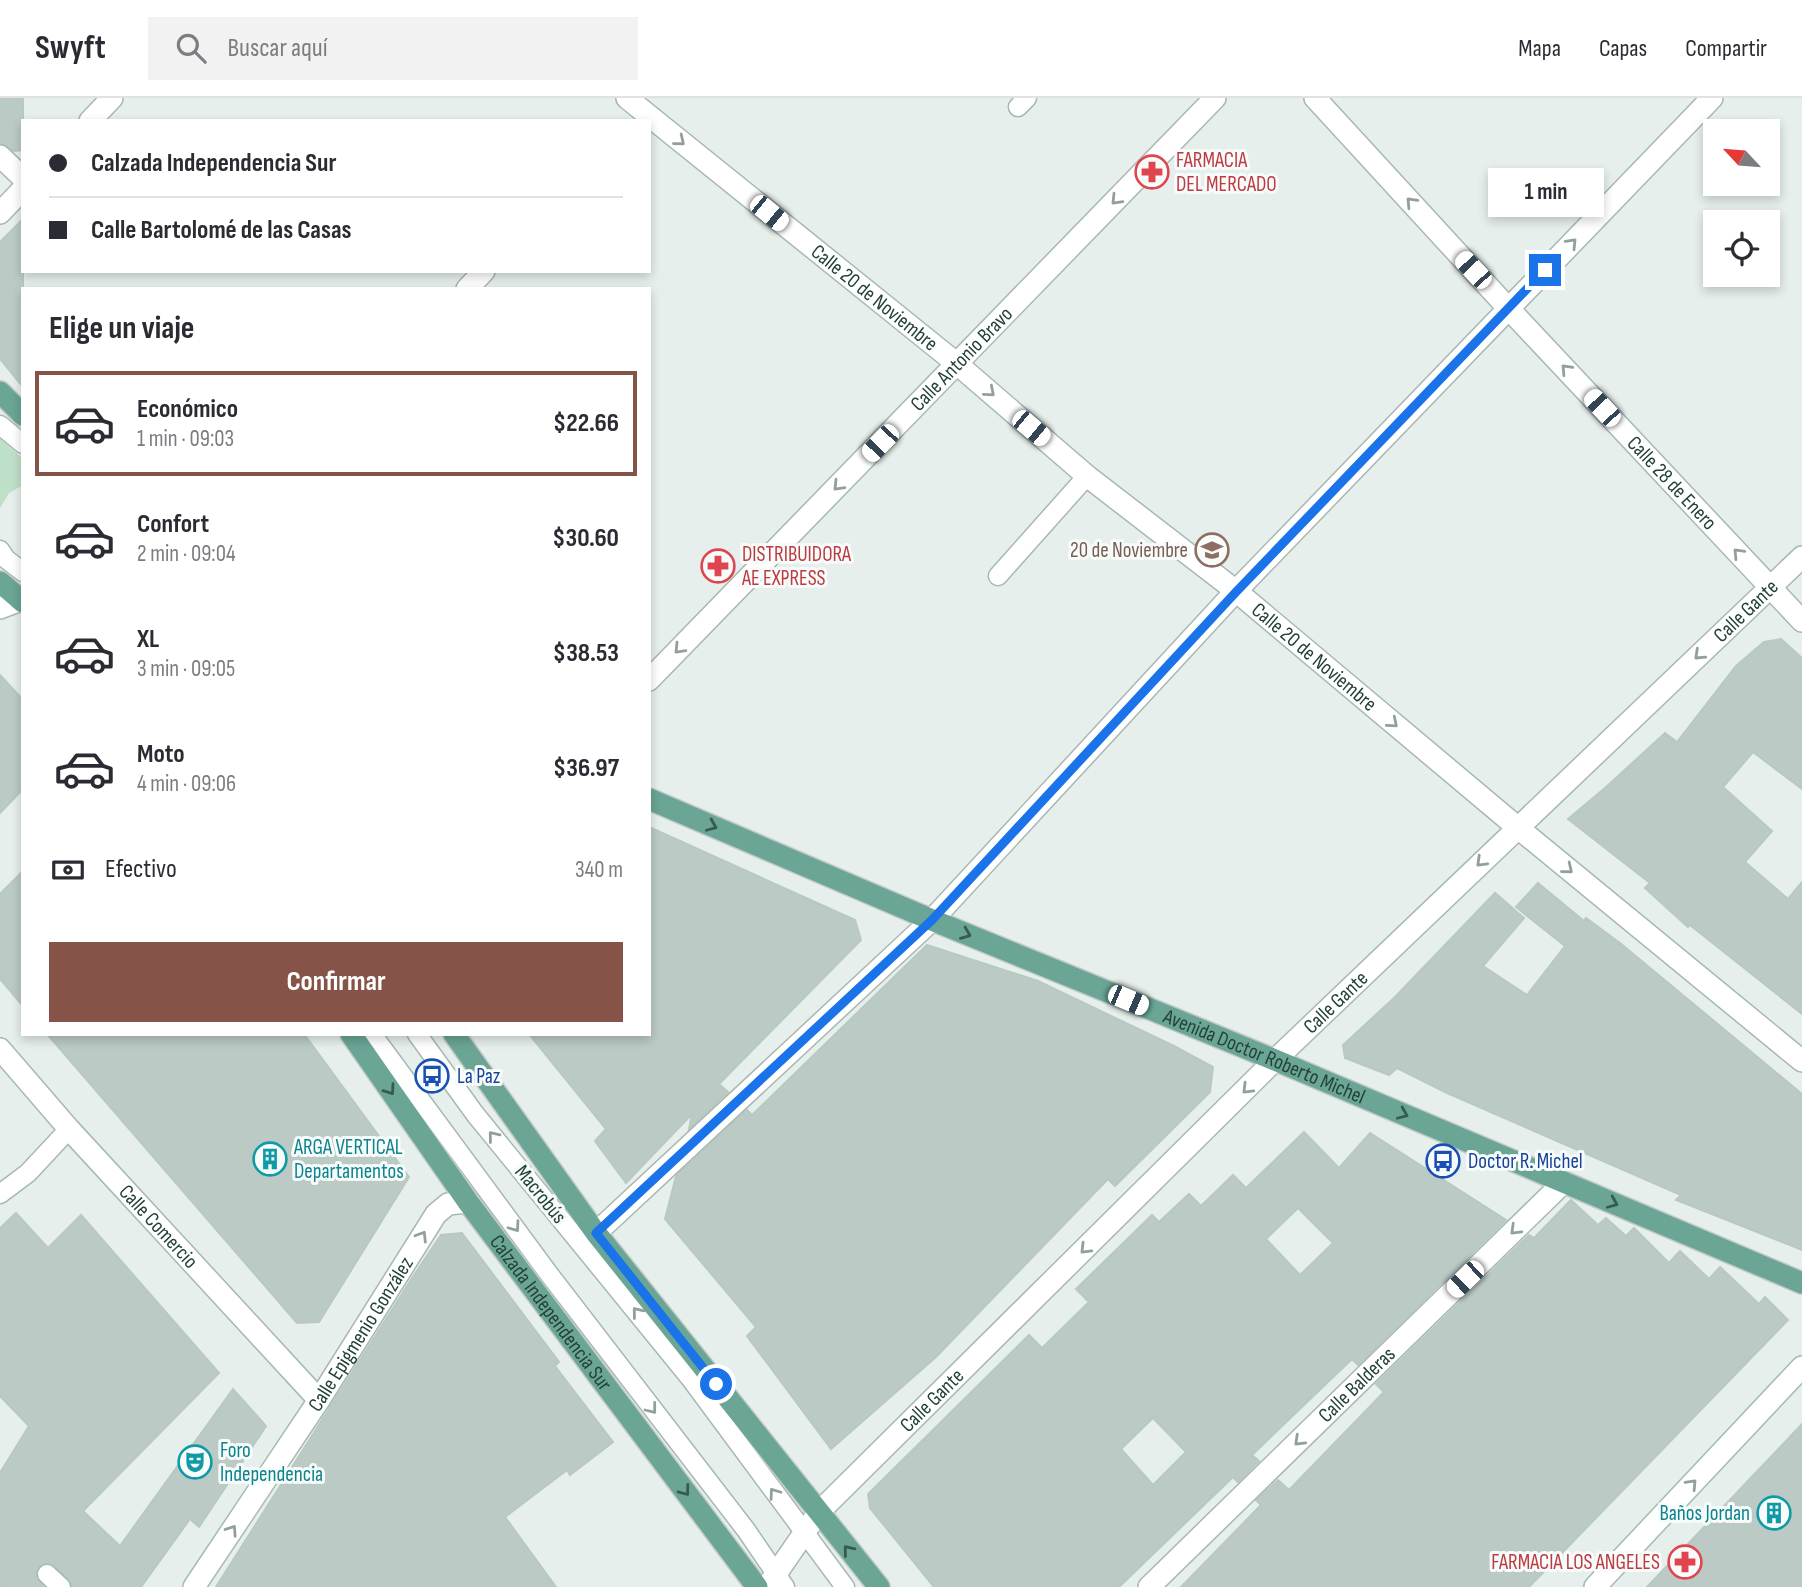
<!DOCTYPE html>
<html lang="es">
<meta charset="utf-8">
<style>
body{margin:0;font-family:"Sofia Sans Condensed",sans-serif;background:#f2f2f3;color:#2b2b33;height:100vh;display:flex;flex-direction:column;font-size:26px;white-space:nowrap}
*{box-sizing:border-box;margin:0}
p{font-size:23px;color:#7c7c81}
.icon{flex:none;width:38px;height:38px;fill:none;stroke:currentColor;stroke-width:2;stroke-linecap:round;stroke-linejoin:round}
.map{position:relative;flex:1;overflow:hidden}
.panel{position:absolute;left:21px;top:189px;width:630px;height:749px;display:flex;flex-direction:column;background:#fff;border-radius:0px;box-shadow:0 4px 10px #0003}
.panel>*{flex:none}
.hud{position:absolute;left:21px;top:21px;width:630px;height:154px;border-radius:0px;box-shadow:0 4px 10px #0003;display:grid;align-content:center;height:154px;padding:0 28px;background:#fff}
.needle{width:46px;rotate:296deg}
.fabs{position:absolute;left:1703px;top:21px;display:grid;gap:14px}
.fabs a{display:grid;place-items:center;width:77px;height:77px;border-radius:0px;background:#fff;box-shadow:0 4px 10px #0003;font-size:35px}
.end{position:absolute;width:32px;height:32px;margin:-16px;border:9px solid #1a73e8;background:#fff;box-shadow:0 0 0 4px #fff}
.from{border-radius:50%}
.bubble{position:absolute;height:49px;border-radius:0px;background:#fff;box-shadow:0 4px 10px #0003;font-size:23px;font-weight:700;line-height:49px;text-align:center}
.car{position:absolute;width:21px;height:42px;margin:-21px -10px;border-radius:9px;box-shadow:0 0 5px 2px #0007;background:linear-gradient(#fff 24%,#345 0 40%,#fff 0 76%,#345 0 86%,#fff 0)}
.hud b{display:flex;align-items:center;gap:24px;height:66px;font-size:26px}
.hud b+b{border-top:2px solid #e1e1e2}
.hud i{width:18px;height:18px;background:#2b2b33}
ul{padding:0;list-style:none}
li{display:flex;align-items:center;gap:21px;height:105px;margin:0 14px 10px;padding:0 14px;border:4px solid transparent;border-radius:0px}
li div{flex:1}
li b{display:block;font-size:26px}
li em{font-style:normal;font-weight:700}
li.selected{border-color:#855347}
li>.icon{width:63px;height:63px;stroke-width:1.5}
h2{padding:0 28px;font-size:32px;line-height:84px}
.pay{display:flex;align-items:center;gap:18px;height:77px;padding:0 28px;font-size:26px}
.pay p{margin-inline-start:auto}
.action{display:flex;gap:14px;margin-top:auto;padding:14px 28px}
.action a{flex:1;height:80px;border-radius:0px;background:#855347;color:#fff;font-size:28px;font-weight:700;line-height:80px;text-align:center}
header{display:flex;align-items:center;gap:42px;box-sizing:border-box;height:98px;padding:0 35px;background:#fff;border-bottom:2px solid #e1e1e2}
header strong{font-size:33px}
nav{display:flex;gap:38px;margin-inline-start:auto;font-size:24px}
.search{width:490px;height:63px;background:#f2f2f3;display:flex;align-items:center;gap:18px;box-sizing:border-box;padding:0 24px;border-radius:0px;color:#7c7c81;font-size:26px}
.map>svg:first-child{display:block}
.green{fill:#bfe0c8}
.building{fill:#bbcac4;stroke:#b8c9c2;stroke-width:2;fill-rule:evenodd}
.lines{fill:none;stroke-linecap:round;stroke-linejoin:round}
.lane-casing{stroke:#a8b8b2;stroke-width:21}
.street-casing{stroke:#a8b8b2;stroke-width:24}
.secondary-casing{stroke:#a4bbb3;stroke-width:24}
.primary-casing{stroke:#c2cac8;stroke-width:24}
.lane{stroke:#fff;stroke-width:18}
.street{stroke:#fff;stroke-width:21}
.secondary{stroke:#fff;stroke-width:21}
.primary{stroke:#6aa596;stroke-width:21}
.oneway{stroke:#92a09c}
.oneway2{stroke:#365b51}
.route{stroke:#1a73e8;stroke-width:9}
.labels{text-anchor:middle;stroke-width:6;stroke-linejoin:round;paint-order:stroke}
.health-label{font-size:21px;fill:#be3a42;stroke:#f7fbf9;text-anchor:start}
.street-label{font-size:21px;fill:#24423a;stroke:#f7fbf9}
.education-label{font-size:21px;fill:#785e54;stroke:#f7fbf9;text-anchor:end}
.transit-label{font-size:21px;fill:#164399;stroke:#f7fbf9;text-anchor:start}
.culture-label{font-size:21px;fill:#0d838f;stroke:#f7fbf9;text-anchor:start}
</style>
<header>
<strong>Swyft</strong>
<div class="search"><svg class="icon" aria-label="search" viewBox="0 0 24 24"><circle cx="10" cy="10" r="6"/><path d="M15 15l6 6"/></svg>Buscar aquí</div>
<nav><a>Mapa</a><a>Capas</a><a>Compartir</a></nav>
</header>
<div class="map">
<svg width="1802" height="1489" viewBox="0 0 1802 1489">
<rect width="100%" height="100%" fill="#e6efeb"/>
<polygon class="green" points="0,340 23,361 23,387 9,395 0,410"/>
<g class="building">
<polygon points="0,0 23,0 23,52 14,53 0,45"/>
<polygon points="23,121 23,289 0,261 0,144"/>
<polygon points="1781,541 1802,560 1802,691 1753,654 1723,689 1772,733 1745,764 1788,801 1802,784 1802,916 1690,827 1688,829 1645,790 1650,785 1568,721 1605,690 1665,635 1677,644 1736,568 1764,544"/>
<polygon points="0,577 23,602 23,691 0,715"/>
<polygon points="649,729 855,822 861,842 719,986 728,994 689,1031 692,1016 626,1085 595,1043 606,1031 529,936 649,936"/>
<polygon points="23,773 23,908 0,881 0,796"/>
<polygon points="1538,785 1584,823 1586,820 1620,845 1802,996 1802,1152 1676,1102 1681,1097 1447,995 1397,970 1389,977 1345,960 1343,947 1395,899 1495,795 1524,820 1483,868 1527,897 1565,848 1516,809"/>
<polygon points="927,847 1038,883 1174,948 1213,969 1210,994 1115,1088 1108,1081 936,1259 831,1351 747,1238 756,1229 665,1121 676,1078 747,1012 752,1017"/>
<polygon points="47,936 304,936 409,1079 319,1224 297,1225"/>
<path d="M1304,1034L1339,1070L1370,1035L1506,1122L1358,1267L1352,1261L1252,1357L1259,1363L1238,1384L1233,1379L1119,1489H934L870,1410L868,1396L1029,1237L1042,1250L1089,1204L1076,1191L1152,1117L1159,1124L1189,1096L1201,1108L1233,1077L1246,1090ZM1298,1110L1333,1145L1300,1177L1266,1141ZM1153,1320L1186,1354L1153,1387L1121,1351Z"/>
<polygon points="1571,1102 1598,1127 1606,1120 1626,1138 1634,1130 1669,1165 1680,1153 1709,1181 1720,1169 1759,1206 1765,1199 1788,1222 1529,1489 1181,1489 1261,1407 1256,1402 1278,1382 1289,1392 1384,1294 1376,1286 1529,1137 1534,1140"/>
<polygon points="16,1115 48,1150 81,1117 219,1275 83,1413 120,1448 233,1291 266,1328 199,1429 190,1421 141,1489 72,1489 69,1481 49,1465 39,1468 36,1474 36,1480 44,1489 0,1489 0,1375 29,1328 0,1298 0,1130"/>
<polygon points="462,1135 559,1264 555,1268 613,1344 570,1377 567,1372 505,1419 556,1489 216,1489 412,1180 441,1137"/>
<polygon points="1802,1326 1802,1489 1647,1489 1766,1364"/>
</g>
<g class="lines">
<defs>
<g id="lane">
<polyline points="1018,9 1027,0"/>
<polyline points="0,327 23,346"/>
<polyline points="0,452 6,461 23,474"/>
<polyline points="998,478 1087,378"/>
<polyline points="372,936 549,1176 746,1432 785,1489"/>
<polyline points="417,936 475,1016 690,1280 845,1489"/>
<polyline points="0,1096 28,1075 69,1031"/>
<polyline points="47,1476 61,1489"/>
</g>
<g id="street">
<path id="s1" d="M627,0L956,265L1087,378L1236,493L1517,729L1802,963"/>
<path id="s2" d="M1315,0L1508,210L1802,523"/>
<polyline points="90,23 112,0"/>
<polyline points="0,58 23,80"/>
<polyline points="0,115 23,91"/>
<polyline points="467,191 484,173"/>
<path id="s3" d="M649,582L1215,0"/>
<path id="s4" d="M0,951L69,1031L319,1302"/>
<polyline points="596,1135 932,822 1236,493 1712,0"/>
<path id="s5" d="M194,1489L319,1302L436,1116L448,1106L468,1104"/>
<path id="s6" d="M767,1489L818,1415L1275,962L1802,459"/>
<path id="s7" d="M1149,1489L1563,1085"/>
</g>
<g id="secondary">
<polyline points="0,510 21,502"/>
<polyline points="1595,1489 1802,1269"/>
</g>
<g id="primary">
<polyline points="0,294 23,317"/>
<polyline points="0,484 23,504"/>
<path id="s8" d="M649,701L932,822L1275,962L1802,1185"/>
<path id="s9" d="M351,936L468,1104L757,1489"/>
<polyline points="454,936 596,1135 879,1489"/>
</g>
</defs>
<use href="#lane" class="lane-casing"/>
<use href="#street" class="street-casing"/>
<use href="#secondary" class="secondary-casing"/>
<use href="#primary" class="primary-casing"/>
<use href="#lane" class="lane"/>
<use href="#street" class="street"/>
<use href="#secondary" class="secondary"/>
<use href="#primary" class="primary"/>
</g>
<defs><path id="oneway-chevron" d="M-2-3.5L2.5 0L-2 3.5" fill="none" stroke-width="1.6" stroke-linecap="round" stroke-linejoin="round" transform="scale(1.75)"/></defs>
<g class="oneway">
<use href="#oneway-chevron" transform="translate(680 43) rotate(39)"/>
<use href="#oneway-chevron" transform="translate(1116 102) rotate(134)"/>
<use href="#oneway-chevron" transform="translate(1411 104) rotate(-133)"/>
<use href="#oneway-chevron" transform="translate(1572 145) rotate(-46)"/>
<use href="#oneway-chevron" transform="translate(1566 271) rotate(-133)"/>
<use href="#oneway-chevron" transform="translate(990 294) rotate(41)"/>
<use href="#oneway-chevron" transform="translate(838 388) rotate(134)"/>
<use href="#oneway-chevron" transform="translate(1738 455) rotate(-133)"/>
<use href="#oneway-chevron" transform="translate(679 551) rotate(134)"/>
<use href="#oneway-chevron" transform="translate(1699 557) rotate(137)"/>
<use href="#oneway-chevron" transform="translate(1393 625) rotate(40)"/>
<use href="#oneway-chevron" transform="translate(1481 764) rotate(136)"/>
<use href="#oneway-chevron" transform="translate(1568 771) rotate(39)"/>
<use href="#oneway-chevron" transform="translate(1247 991) rotate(135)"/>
<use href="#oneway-chevron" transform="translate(493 1038) rotate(-129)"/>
<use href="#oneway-chevron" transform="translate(515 1129) rotate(54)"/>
<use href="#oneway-chevron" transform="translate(1515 1132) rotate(136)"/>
<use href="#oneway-chevron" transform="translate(422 1138) rotate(-58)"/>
<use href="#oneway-chevron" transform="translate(1085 1151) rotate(135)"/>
<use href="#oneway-chevron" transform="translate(637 1214) rotate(-129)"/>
<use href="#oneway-chevron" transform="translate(652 1311) rotate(52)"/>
<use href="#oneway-chevron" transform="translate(1299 1343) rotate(136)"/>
<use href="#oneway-chevron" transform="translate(1692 1386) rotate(-47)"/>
<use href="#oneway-chevron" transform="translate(774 1395) rotate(-126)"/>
<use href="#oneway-chevron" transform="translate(232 1432) rotate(-56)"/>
</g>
<g class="oneway2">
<use href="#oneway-chevron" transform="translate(712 728) rotate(23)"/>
<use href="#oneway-chevron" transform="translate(966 836) rotate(22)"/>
<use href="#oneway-chevron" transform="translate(390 992) rotate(55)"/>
<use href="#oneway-chevron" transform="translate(1403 1016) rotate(23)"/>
<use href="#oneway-chevron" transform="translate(1613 1105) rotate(23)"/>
<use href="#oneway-chevron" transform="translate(685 1393) rotate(53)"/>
<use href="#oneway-chevron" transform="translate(848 1452) rotate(-129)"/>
</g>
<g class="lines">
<polyline class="route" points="716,1286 596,1135 932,822 1236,494 1545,172"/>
</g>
<defs>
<symbol id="pharmacy-ring" viewBox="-11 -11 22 22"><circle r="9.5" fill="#f7fbf9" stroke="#e0444e" stroke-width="1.5"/><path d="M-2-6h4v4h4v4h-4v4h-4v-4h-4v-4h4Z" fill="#e0444e"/></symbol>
<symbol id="school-ring" viewBox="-11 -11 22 22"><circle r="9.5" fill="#f7fbf9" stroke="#8d6e63" stroke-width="1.5"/><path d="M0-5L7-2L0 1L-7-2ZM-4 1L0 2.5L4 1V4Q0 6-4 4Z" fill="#8d6e63"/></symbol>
<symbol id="bus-ring" viewBox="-11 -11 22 22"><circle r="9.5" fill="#f7fbf9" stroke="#1a4fb4" stroke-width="1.5"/><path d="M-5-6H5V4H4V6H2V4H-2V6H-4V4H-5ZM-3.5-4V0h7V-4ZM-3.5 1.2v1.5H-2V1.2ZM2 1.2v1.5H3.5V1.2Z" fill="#1a4fb4"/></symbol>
<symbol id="building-ring" viewBox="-11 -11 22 22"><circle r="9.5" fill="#f7fbf9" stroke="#0f9aa8" stroke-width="1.5"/><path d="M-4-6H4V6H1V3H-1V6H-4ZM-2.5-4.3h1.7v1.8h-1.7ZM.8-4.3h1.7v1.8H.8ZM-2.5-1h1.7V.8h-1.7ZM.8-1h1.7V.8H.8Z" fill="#0f9aa8"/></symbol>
<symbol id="theatre-ring" viewBox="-11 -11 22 22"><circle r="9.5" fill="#f7fbf9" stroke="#0f9aa8" stroke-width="1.5"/><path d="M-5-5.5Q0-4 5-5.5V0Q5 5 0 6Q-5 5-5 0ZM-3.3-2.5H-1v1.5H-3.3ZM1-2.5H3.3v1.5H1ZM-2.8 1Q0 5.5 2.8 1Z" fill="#0f9aa8"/></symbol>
</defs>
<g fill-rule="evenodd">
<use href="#pharmacy-ring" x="1133" y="55" width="38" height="38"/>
<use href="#school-ring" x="1193" y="433" width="38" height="38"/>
<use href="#pharmacy-ring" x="699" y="449" width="38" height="38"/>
<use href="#bus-ring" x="413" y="959" width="38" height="38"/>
<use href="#building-ring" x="251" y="1042" width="38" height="38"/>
<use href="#bus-ring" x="1424" y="1044" width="38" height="38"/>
<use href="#theatre-ring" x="176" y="1345" width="38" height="38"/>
<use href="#building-ring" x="1755" y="1396" width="38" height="38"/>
<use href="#pharmacy-ring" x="1666" y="1445" width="38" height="38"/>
</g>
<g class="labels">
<g class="health-label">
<text x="1176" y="69">FARMACIA<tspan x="1176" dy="24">DEL MERCADO</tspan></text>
<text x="742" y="463">DISTRIBUIDORA<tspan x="742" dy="24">AE EXPRESS</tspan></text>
<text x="1660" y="1471" text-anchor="end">FARMACIA LOS ANGELES</text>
</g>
<g class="street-label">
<text dy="7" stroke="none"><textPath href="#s1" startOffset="318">Calle 20 de Noviembre</textPath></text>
<text dy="7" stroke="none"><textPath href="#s3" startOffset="448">Calle Antonio Bravo</textPath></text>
<text dy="7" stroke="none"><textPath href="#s2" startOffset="525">Calle 28 de Enero</textPath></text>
<text dy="7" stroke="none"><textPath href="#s6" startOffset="1384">Calle Gante</textPath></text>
<text dy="7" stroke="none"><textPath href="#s1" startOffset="886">Calle 20 de Noviembre</textPath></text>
<text dy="7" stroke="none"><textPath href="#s6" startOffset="817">Calle Gante</textPath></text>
<text dy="7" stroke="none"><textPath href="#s8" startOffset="667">Avenida Doctor Roberto Michel</textPath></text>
<text transform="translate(541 1096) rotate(51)" y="7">Macrobús</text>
<text dy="7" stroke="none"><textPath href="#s4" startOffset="238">Calle Comercio</textPath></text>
<text dy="7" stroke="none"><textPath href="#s9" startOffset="343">Calzada Independencia Sur</textPath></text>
<text dy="7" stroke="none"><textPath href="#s5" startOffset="303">Calle Epigmenio González</textPath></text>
<text dy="7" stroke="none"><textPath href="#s7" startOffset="290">Calle Balderas</textPath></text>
<text dy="7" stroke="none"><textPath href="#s6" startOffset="250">Calle Gante</textPath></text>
</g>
<g class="education-label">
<text x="1188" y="459">20 de Noviembre</text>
</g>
<g class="transit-label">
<text x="457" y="985">La Paz</text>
<text x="1468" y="1070">Doctor R. Michel</text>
</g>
<g class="culture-label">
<text x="294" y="1056">ARGA VERTICAL<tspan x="294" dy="24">Departamentos</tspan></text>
<text x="220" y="1359">Foro<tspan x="220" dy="24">Independencia</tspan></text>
<text x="1750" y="1422" text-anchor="end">Baños Jordan</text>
</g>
</g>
</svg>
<div class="fabs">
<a><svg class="needle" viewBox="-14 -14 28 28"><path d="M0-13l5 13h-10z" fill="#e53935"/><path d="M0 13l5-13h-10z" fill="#7c7c81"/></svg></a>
<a><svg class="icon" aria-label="locate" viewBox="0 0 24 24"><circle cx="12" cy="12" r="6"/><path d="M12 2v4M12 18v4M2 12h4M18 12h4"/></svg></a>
</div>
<i class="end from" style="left:716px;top:1286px"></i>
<i class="end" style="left:1545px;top:172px"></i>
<div class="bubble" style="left:1488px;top:70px;width:116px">1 min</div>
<i class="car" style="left:769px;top:115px;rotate:129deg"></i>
<i class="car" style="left:1473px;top:172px;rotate:317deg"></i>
<i class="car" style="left:1602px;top:310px;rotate:317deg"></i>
<i class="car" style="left:1031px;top:330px;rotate:130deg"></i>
<i class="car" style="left:880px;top:345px;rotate:224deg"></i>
<i class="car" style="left:1128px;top:902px;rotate:113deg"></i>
<i class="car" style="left:1465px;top:1181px;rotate:226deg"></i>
<div class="hud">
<b><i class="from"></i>Calzada Independencia Sur</b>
<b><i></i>Calle Bartolomé de las Casas</b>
</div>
<section class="panel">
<h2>Elige un viaje</h2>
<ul>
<li class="selected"><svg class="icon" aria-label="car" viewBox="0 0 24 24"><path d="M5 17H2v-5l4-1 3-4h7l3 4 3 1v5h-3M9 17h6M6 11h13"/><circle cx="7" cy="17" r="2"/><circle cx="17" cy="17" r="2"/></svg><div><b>Económico</b><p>1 min · 09:03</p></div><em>$22.66</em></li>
<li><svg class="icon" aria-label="car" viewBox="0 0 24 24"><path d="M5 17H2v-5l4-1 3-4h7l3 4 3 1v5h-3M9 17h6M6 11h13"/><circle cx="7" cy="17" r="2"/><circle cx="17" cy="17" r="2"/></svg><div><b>Confort</b><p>2 min · 09:04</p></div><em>$30.60</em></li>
<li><svg class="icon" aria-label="car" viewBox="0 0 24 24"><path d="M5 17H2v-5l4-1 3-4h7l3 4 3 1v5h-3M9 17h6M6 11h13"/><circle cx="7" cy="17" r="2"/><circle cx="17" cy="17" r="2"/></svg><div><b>XL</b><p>3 min · 09:05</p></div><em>$38.53</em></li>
<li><svg class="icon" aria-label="car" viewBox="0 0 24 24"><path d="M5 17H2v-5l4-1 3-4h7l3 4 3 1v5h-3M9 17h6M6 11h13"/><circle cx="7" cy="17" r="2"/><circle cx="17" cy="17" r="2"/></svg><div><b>Moto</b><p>4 min · 09:06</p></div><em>$36.97</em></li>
</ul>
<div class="pay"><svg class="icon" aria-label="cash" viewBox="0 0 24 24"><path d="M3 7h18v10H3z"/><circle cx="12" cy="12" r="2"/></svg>Efectivo<p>340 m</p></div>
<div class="action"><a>Confirmar</a></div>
</section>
</div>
